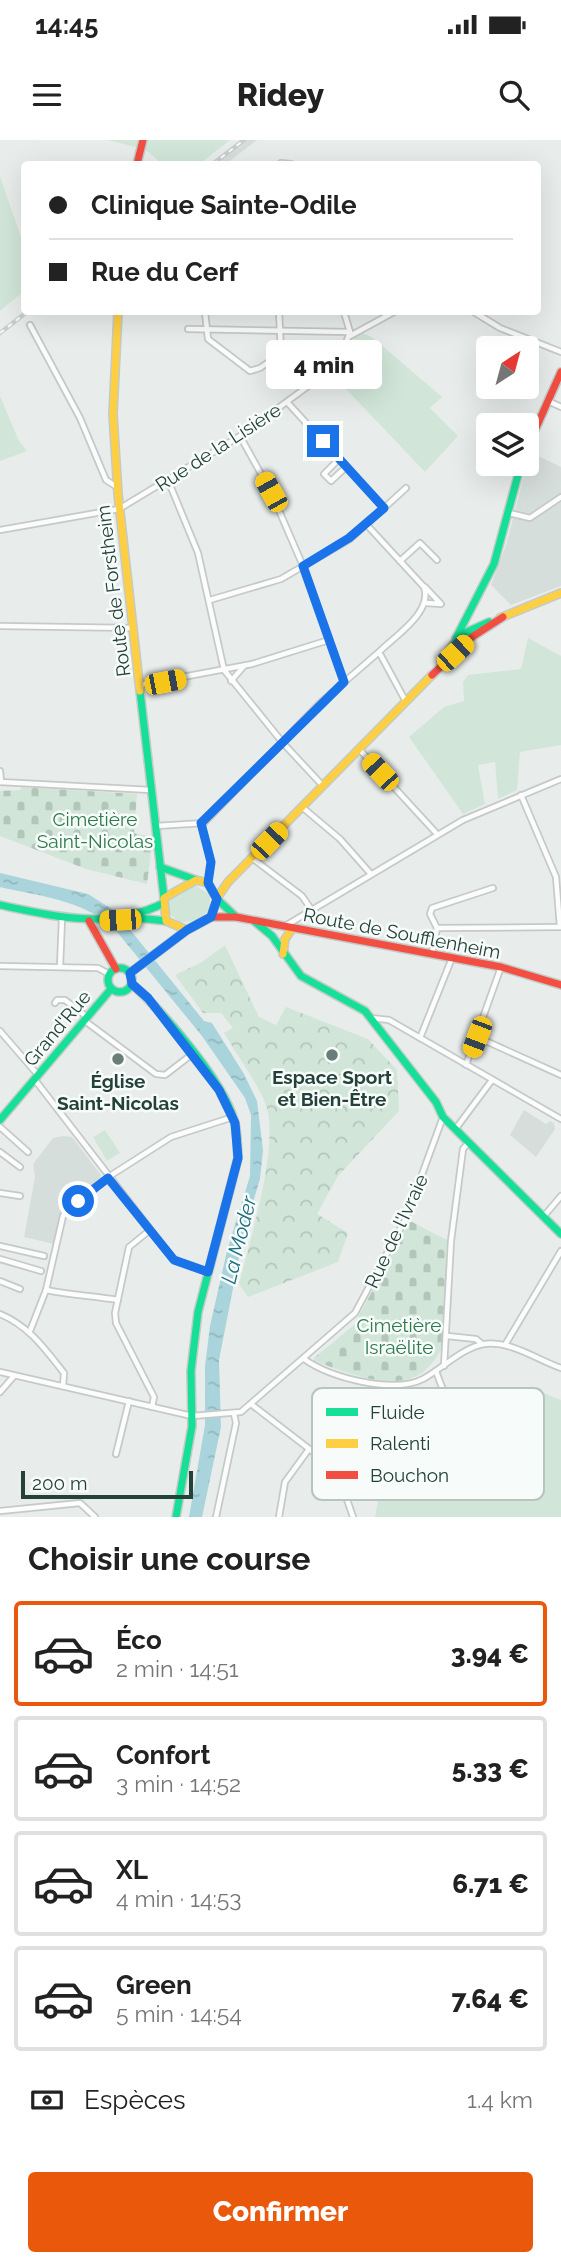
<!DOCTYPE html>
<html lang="fr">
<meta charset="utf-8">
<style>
body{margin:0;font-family:Raleway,sans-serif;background:#f2f2f2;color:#222;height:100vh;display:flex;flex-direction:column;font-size:26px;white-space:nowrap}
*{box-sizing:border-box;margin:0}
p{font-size:23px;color:#767676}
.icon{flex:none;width:38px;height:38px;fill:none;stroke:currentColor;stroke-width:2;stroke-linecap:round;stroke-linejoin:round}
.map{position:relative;height:1377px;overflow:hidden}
.details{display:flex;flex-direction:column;background:#fff;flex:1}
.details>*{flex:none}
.banner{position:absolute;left:21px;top:21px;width:520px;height:154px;border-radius:7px;box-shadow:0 7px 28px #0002;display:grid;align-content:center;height:154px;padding:0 28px;background:#fff}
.needle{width:46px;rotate:36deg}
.fabs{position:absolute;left:476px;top:196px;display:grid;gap:14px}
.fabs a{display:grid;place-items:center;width:63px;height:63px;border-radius:7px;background:#fff;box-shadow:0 7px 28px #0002;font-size:35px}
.scale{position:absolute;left:21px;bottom:18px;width:172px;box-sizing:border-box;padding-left:7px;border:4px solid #24423a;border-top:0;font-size:19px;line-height:24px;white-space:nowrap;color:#24423a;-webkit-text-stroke:5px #f7fbf9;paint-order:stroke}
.end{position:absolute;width:32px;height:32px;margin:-16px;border:9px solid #1a73e8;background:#fff;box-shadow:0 0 0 4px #fff}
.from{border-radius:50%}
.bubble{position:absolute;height:49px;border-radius:7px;background:#fff;box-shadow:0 7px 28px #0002;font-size:23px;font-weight:800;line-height:49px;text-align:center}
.car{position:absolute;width:21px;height:42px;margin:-21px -10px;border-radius:9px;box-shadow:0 0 5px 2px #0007;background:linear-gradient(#f5c518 24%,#345 0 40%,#f5c518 0 76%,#345 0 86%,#f5c518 0)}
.banner b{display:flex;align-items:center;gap:24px;height:66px;font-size:26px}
.banner b+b{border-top:2px solid #e0e0e0}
.banner i{width:18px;height:18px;background:#222}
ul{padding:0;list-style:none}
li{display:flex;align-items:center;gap:21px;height:105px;margin:0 14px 10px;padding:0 14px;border:4px solid #e0e0e0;border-radius:7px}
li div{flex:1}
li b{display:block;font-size:26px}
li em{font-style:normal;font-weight:800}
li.current{border-color:#ea580c}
li>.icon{width:63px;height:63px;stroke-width:1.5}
h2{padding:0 28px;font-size:32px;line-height:84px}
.pay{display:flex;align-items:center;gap:18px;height:77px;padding:0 28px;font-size:26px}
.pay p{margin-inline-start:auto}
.cta{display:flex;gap:14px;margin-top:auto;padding:14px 28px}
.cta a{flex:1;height:80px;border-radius:7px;background:#ea580c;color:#fff;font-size:28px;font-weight:800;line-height:80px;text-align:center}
.status{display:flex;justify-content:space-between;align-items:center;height:49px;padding:0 35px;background:#fff;direction:ltr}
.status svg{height:19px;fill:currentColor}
header{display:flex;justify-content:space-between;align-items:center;height:91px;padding:0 28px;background:#fff;font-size:32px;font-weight:800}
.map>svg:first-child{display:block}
.built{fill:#d6dedb}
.green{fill:#d1e6d8}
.forest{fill:url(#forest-crowns)}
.cemetery{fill:url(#cemetery-stones)}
.water{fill:url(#water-ripples)}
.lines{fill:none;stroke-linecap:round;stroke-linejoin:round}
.street-casing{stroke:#c5cac8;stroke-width:8}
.fast-casing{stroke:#c3cbc8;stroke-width:10}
.slow-casing{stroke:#c3cbc8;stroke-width:10}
.jam-casing{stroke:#c3cbc8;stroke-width:10}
.street{stroke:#fcfcfc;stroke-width:4.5}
.fast{stroke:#16e098;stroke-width:7}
.slow{stroke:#ffcf43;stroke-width:7}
.jam{stroke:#f24e42;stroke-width:7}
.rail-casing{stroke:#c9cdcc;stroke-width:4.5}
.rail{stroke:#f7fbf9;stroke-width:2;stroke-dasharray:5;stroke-linecap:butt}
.route{stroke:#1a73e8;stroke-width:9}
.poi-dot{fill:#697e78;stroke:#f7fbf9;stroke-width:2.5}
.labels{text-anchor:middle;stroke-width:5;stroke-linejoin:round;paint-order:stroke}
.street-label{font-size:19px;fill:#24423a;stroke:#f7fbf9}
.park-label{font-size:19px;fill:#2d7a4b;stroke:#f7fbf9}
.poi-label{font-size:19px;font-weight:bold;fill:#24423a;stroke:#f7fbf9}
.water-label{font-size:21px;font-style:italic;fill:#1c6f80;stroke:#f7fbf9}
.key{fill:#f7fbf9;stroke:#b8c4c0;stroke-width:2}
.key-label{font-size:19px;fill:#24423a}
</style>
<div class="status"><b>14:45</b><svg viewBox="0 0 49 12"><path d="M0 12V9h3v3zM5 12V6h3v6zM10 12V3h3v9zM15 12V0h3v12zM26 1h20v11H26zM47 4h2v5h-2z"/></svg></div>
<header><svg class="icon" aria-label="menu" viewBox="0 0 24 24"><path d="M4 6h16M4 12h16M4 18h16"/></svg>Ridey<svg class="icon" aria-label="search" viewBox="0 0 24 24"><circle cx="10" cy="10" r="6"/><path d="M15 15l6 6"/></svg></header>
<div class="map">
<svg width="561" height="1377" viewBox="0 0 561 1377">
<defs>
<pattern id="forest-crowns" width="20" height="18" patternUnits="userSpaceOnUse" patternTransform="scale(1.75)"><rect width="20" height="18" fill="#d1e6d8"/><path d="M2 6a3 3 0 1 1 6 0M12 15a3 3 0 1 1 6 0" fill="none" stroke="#b3c6ba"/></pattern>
<pattern id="cemetery-stones" width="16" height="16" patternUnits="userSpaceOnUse" patternTransform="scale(1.75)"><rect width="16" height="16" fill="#d1e6d8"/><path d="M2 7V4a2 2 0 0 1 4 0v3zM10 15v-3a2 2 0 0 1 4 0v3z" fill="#b3c6ba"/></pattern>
<pattern id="water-ripples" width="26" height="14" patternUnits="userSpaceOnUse" patternTransform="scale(1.75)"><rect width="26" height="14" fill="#a9d4db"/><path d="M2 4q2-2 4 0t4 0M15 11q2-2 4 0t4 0" fill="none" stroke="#91b7bd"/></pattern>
</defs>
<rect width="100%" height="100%" fill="#e8edeb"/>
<g class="built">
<polygon points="240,0 257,0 226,24 209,24"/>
<polygon points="530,312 561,327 561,446 511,465 491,445 506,405"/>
<polygon points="524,970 546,984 550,981 554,983 555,989 536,1017 510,995"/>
<polygon points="63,996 72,997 101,1035 99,1041 62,1071 54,1104 24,1097 35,1037 33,1024 53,998"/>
</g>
<g class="green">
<polygon points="108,0 230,0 199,24 162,24 146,10"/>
<polygon points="0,36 24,106 24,151 0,171"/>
<polygon points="355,189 373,198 442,257 430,268 458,296 425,332 346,249 360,236 342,218 353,205"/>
<polygon points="0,256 19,301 27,311 0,321"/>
<polygon points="528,498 561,516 561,605 520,612 517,650 498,659 495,622 478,625 485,664 463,674 409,597 444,567 464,561 463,542 468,535 521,529"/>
<polygon points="195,745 210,755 210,769 198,780 180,783 169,773 170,760 181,751"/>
<polygon points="105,990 120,1013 107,1021 93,997"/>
<polygon points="537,1250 561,1260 561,1377 375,1377 389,1303 355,1288 362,1269 438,1275 427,1315 449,1321 466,1283 490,1276 515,1299 528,1283 501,1265 514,1256"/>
</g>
<path class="forest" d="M225,805L259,877L276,885L286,867L368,899L397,930L399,971L338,1036L317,1074L348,1093L338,1122L248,1157L239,1144C250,1101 278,1010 267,968C262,950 235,912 224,893L233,888L221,873H203L175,835L202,822Z"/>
<g class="cemetery">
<polygon points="21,647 137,654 134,693 153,697 147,744 86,729 0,696 0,651 20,650"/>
<path d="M410,1081L447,1100L443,1205C418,1264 360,1237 314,1221V1218L354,1185Z"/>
</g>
<path class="water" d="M0,733L88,754L115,771L204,881L212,883L244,934L257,961L263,1010L260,1039L244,1092L219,1220L221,1287L202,1377H189L205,1285V1226L210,1186L227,1111L250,1036L251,975L245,958L202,896L113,787C81,760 40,756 0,747Z"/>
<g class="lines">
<defs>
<g id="street">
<polyline points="281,23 291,24"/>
<polyline points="205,172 208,199 250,231 260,228 282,213"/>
<polyline points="279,172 281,211 311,244"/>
<polyline points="474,172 500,188 561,212"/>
<polyline points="30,185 80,278 106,340 117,347"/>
<polyline points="188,189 350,192"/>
<polyline points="350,196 394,172"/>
<polyline points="548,261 561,267"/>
<polyline points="287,262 384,368"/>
<polyline points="240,296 271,352 303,426 344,542"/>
<polyline points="339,319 324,334 331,341 346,327"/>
<polyline points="168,340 198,413 224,530 283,603 323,646"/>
<polyline points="509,373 530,378 561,357"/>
<path d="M366,384L424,447C433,472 395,496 379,512"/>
<polyline points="0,390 119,369 240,296 311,244 343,211 350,192 344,172"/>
<polyline points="400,421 420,403 437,420"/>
<polyline points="425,447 441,464 426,463"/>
<polyline points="210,460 281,439 350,399 406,348"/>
<polyline points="0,486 134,488"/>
<polyline points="231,541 244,526"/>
<polyline points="140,545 252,524 329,500"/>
<polyline points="359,609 437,694"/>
<polyline points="0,631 1,642"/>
<polyline points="0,642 151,650"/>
<polyline points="521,655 556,737 560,787"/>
<polyline points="302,667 340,699 370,733"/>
<polyline points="201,683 211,722 208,743"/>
<polyline points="156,686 204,683 320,563 379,512 405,560"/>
<polyline points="252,718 302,756 311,769"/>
<polyline points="285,786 463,680 561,639"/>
<polyline points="437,788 430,774 432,768 493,748"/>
<polyline points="432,814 437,788 561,787"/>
<polyline points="0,826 98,828 109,834"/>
<polyline points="60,827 62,778"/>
<polyline points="55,863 57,860 65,860 87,877"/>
<polyline points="371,878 389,880 561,979"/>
<polyline points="85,881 156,934 165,935 191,915"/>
<polyline points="0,891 38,935"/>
<polyline points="477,897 561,935"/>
<polyline points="420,898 452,818"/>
<polyline points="466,925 501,827"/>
<polyline points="35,940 174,1120 208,1132"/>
<polyline points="0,987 28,1012"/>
<polyline points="457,987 492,940"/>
<polyline points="0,1012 20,1027"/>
<polyline points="0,1053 20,1056"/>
<polyline points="544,1076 561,1056"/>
<polyline points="150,1090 129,1107 115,1173 116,1183 154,1257 152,1267"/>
<polyline points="0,1106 44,1116"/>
<polyline points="0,1119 41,1131"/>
<polyline points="0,1141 20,1149"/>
<path d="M46,1150C71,1155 93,1156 118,1160"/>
<path d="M0,1174C29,1186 45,1209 64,1233L63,1246"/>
<polyline points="30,1191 46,1150 63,1076 67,1070 113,1034 171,997 233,977"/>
<polyline points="447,1196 476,1199 482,1204"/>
<polyline points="505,1205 561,1111"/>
<path d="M304,1219C331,1238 393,1254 423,1239C443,1228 462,1208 484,1204C509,1200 538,1220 561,1228"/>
<polyline points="444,1226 451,1101 463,1009 469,1002"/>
<path d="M436,1231C443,1251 449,1270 471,1278"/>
<polyline points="0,1232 192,1276 241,1272 355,1173 406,1078 443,977"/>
<polyline points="0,1252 14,1236"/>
<polyline points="251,1264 330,1325 339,1336 353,1377"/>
<polyline points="116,1314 129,1261"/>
<polyline points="0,1371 80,1363 95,1377"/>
<polyline points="216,1377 236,1283 234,1274"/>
<polyline points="279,1377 285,1342 309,1309"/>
</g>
<g id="fast">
<polyline points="456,498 494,424 521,324"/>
<polyline points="441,522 460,495 489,482"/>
<polyline points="140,551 164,758"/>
<polyline points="160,727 196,740"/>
<polyline points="217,759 236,777"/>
<path d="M0,765C57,777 110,790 164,763"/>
<polyline points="138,778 166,781"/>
<polyline points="254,781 272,796 301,836 365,871 436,962 443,977 561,1094"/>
<circle cx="120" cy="840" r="12"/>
<path d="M132,844C164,873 222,939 234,980C238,992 237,1005 238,1018L198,1172L191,1231L192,1286L176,1377"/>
<polyline points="0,980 111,849"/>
</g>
<g id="slow">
<polyline points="118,172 113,274 118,354 140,551"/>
<polyline points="500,478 561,453"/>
<polyline points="217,758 228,742 432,535"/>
<polyline points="283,814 285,799 292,789"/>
<polyline points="130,833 187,790 211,777 217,759 208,743 196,740 164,758 166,781 187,790"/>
</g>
<g id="jam">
<polyline points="137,24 143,0"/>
<polyline points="527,308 561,232"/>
<polyline points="432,535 472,497 503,477"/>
<polyline points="211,777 236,777 501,827 561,845"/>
<polyline points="89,781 116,829"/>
</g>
</defs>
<use href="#street" class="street-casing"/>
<use href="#fast" class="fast-casing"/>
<use href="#slow" class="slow-casing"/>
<use href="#jam" class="jam-casing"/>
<use href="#street" class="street"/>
<use href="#fast" class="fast"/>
<use href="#slow" class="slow"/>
<use href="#jam" class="jam"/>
<defs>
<g id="rail">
<polyline points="213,24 244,0"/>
<polyline points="0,193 27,172"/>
</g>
</defs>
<use href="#rail" class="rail-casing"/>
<use href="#rail" class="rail"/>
</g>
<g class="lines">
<polyline class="route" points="78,1061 108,1038 174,1120 208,1132 238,1018 235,983 219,950 148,858 132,844 130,833 187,790 211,777 217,759 208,743 211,722 201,683 344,542 303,426 349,398 384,368 323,301"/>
</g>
<g class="poi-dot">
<circle cx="332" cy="915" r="7"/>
<circle cx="118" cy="919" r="7"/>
</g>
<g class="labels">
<g class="street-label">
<text transform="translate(218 307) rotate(-33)" y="7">Rue de la Lisière</text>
<text transform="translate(113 451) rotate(-97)" y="7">Route de Forstheim</text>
<text transform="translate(402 793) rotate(11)" y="7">Route de Soufflenheim</text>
<text transform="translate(57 888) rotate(-50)" y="7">Grand'Rue</text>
<text transform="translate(396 1091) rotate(-65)" y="7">Rue de l'Ivraie</text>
</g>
<g class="park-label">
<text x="95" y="686">Cimetière<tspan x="95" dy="22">Saint-Nicolas</tspan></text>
<text x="399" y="1192">Cimetière<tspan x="399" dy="22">Israëlite</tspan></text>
</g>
<g class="poi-label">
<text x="332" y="944">Espace Sport<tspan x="332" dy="22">et Bien-Être</tspan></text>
<text x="118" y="948">Église<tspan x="118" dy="22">Saint-Nicolas</tspan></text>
</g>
<g class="water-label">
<text transform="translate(239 1100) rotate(-76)" y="7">La Moder</text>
</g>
</g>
<rect x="312" y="1248" width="232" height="112" rx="10" class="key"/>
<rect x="326" y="1268" width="32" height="8" fill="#16e098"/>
<rect x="326" y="1299" width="32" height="9" fill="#ffcf43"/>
<rect x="326" y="1331" width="32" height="8" fill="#f24e42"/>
<g class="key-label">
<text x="370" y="1279">Fluide</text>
<text x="370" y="1310">Ralenti</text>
<text x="370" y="1342">Bouchon</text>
</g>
</svg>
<div class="fabs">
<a><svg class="needle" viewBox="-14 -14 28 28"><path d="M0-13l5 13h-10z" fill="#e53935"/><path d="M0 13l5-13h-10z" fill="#767676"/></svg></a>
<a><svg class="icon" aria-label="layers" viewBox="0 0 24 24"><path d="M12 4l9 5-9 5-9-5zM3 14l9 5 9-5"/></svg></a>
</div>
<div class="scale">200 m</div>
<i class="end from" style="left:78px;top:1061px"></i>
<i class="end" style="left:323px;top:301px"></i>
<div class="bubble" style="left:266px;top:200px;width:116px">4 min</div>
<i class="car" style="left:271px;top:352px;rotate:331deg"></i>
<i class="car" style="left:455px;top:513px;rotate:47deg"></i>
<i class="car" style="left:165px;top:542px;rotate:79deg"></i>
<i class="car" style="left:380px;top:632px;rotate:317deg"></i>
<i class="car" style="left:269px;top:701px;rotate:44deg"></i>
<i class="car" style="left:120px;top:780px;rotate:267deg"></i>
<i class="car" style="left:477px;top:897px;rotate:201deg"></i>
<div class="banner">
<b><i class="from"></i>Clinique Sainte-Odile</b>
<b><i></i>Rue du Cerf</b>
</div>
</div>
<section class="details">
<h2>Choisir une course</h2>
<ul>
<li class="current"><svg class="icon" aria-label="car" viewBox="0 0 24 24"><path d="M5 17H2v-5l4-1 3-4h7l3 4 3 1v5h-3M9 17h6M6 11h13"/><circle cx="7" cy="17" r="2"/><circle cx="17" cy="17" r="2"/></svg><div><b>Éco</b><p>2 min · 14:51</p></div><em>3.94 €</em></li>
<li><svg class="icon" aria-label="car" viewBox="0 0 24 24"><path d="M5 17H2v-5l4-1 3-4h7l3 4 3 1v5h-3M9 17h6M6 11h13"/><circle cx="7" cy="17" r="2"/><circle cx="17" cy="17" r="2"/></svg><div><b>Confort</b><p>3 min · 14:52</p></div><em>5.33 €</em></li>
<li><svg class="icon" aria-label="car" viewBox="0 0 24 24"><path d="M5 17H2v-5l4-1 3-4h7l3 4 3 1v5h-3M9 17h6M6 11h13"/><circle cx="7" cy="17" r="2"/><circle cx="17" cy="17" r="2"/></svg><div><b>XL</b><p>4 min · 14:53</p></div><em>6.71 €</em></li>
<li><svg class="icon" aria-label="car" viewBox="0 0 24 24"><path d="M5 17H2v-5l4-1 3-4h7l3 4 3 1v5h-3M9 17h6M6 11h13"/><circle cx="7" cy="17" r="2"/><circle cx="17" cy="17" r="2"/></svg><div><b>Green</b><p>5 min · 14:54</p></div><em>7.64 €</em></li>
</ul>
<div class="pay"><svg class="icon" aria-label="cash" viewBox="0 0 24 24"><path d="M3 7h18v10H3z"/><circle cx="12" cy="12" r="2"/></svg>Espèces<p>1.4 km</p></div>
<div class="cta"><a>Confirmer</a></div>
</section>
